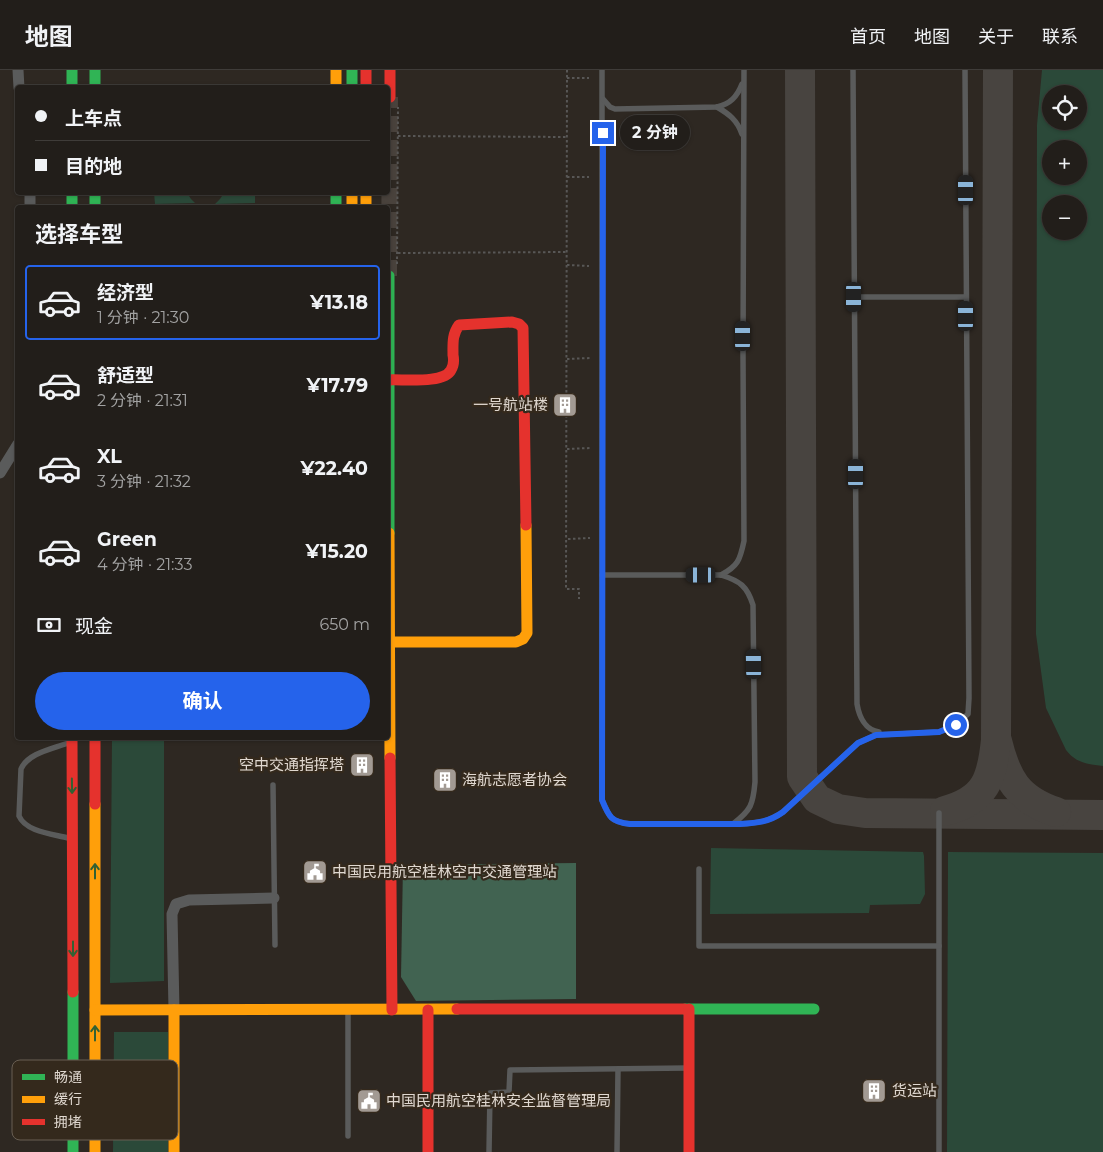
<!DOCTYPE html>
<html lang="zh">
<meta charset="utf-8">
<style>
body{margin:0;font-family:Montserrat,"Noto Sans SC",sans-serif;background:#2e2b27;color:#f1f3f6;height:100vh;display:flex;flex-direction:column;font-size:19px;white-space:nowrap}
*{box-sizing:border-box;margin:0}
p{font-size:16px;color:#a2a2a2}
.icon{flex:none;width:28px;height:28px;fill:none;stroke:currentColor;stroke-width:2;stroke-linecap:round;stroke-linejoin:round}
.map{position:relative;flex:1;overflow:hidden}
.side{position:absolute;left:15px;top:135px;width:375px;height:535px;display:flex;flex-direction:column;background:#221e1a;border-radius:5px;box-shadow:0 1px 4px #0004,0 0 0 1px #3f3c39}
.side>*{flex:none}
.hud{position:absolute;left:15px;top:15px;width:375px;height:110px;border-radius:5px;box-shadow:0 1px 4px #0004,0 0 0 1px #3f3c39;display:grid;align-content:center;height:110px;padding:0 20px;background:#221e1a}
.fabs{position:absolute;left:1042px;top:15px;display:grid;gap:10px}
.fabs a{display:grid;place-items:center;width:45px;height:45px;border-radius:50%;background:#221e1a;box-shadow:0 1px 4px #0004,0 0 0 1px #3f3c39;font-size:25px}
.end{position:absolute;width:22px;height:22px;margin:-11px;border:6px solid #2563eb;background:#fff;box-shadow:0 0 0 2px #fff}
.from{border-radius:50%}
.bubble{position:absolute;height:35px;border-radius:18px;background:#221e1a;box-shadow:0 1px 4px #0004,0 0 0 1px #3f3c39;font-size:16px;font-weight:700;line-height:35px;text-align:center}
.car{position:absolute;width:15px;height:30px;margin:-15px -8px;border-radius:6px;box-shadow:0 0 4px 1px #0007;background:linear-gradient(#222 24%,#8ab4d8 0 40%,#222 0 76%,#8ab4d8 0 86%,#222 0)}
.hud b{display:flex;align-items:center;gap:18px;height:48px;font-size:19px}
.hud b+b{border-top:1px solid #3f3c39}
.hud i{width:12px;height:12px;background:#f1f3f6}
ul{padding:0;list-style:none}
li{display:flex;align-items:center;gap:15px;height:75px;margin:0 10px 8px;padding:0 10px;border:2px solid transparent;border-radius:5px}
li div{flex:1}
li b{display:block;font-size:19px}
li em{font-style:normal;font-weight:700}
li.on{border-color:#2563eb}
li>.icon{width:45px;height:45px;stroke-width:1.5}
h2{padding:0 20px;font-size:22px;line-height:60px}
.pay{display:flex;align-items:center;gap:12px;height:55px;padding:0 20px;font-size:19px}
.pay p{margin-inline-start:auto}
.primary-button{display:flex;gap:10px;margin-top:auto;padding:10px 20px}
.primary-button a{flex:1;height:58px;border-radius:30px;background:#2563eb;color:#fff;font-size:20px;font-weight:700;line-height:58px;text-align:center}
header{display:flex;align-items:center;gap:30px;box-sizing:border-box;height:70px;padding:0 25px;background:#221e1a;border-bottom:1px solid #3f3c39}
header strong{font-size:24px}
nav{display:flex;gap:28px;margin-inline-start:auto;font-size:18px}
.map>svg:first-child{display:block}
.green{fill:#2b4939;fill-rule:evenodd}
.forest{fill:#416351}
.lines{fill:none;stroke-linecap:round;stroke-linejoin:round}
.taxiway{stroke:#484440;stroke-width:30}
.secondary-tunnel{stroke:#49423c;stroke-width:16;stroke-dasharray:16 8;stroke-linecap:butt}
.path{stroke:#585756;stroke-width:2;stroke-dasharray:2.5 2.5;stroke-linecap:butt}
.lane{stroke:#5a5b5b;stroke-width:5.5}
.street{stroke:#5a5b5b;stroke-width:11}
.fast{stroke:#30b455;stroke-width:11}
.slow{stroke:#ff9f0a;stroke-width:11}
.jam{stroke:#e5322d;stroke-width:11}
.oneway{stroke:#326133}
.route{stroke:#2563eb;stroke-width:6}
.labels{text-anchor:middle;stroke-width:4.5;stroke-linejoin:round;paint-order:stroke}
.poi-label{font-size:15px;fill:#e0d8d0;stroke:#34291c;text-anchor:start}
.key{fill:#34291c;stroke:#685e52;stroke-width:1}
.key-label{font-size:14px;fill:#e0d8d0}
</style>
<header>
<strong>地图</strong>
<nav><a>首页</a><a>地图</a><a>关于</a><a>联系</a></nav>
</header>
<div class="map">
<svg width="1103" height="1082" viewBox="0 0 1103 1082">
<rect width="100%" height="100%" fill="#2e2822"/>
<g class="green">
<path d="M1042,0H1103V696C1087,694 1076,693 1066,680L1046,638L1036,564L1037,55ZM1051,24H1079V51H1051ZM1051,79H1079V106H1051ZM1051,134H1079V161H1051Z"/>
<polygon points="154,123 187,123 191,129 195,133 155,134"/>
<polygon points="224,123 255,123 255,133 215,134 220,129"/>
<polygon points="112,668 164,668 164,911 110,913"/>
<polygon points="711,778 923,782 924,786 925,824 920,834 870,835 869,843 710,844"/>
<polygon points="948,782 1103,783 1103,1082 947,1082"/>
<polygon points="114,962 168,962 168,1082 113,1082"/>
</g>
<polygon class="forest" points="576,793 576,929 416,931 401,907 403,795"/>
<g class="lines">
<g class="taxiway">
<polyline points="800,0 802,707 817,729 838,739 865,743 1103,745"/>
<path d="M997,671C1006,708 1017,729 1056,742"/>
<path d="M945,741C986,730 992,709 996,670L998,0"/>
</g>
<polyline class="secondary-tunnel" points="389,206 390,27"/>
<g class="path">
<polyline points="567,0 566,519 579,519 579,529"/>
<polyline points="567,8 589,8"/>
<polyline points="398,66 567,67"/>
<polyline points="567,107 589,107"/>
<polyline points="398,183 567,182"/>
<polyline points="397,194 398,37"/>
<polyline points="567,195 589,196"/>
<polyline points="567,289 590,288"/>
<polyline points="567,379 590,378"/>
<polyline points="568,469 590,468"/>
</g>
<g class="lane">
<path d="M602,0V730C609,747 611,752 630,754H740C757,753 769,752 783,742L858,673L876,665L939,662L956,655L968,644L969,628L965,0"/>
<path d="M853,0L857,634C859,646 865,660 879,662"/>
<path d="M603,29L610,37L615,39L717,37C730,34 737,27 742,14"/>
<path d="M717,37C729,44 737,50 742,64"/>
<polyline points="854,227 966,227"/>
<path d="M602,505H721C740,511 747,516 753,535L755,712C753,735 751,740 733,754"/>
<path d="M721,505C738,496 740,490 744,471L743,286L744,0"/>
<path d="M68,673C52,679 28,683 21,699L19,746C26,762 53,764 68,768"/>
<polyline points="273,715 275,875"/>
<polyline points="939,743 939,1082"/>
<polyline points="699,799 699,876 939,876"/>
<polyline points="348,942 348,1066"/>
<polyline points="489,1082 490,1023 509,1022 510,1000 688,998"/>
<polyline points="617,1082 618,999"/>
</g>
<g class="street">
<polyline points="18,0 19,18"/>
<polyline points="30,138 30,122"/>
<polyline points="0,403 18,374"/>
<polyline points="174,940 172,844 176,834 189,830 274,828"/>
</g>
<g class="fast">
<polyline points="72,0 72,18"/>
<polyline points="95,0 95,18"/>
<polyline points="352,0 352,18"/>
<polyline points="72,122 72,138"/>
<polyline points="95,122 95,138"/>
<polyline points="336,122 336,138"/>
<polyline points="389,463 389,206"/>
<polyline points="73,922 73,1082"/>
<polyline points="685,939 814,939"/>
</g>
<g class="slow">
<polyline points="336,0 336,18"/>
<polyline points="352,122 352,138"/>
<polyline points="366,122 366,138"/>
<polyline points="389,463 390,688"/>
<polyline points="388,572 516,572 523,569 527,563 526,455"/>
<polyline points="95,734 95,1082"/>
<polyline points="95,940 457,939"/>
<polyline points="174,940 174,1082"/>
</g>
<g class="jam">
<polyline points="366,0 366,18"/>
<polyline points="390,0 390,27"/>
<path d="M388,310C403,309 444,314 451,300C454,295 454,290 453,285C453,273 452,265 459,255L512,252L519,254L523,258L526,455"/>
<polyline points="72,668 73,922"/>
<polyline points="95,668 95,734"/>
<polyline points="390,688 392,940"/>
<polyline points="457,939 685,939"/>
<polyline points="689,939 689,1082"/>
<polyline points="428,940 428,1082"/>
</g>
</g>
<defs><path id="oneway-shaft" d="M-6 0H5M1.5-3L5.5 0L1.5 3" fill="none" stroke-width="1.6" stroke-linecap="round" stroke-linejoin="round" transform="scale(1.25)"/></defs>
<g class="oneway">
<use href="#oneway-shaft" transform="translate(72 716) rotate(89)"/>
<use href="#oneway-shaft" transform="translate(95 801) rotate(-90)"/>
<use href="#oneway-shaft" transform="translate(73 879) rotate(90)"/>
<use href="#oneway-shaft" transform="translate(95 963) rotate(-90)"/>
</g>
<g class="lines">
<path class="route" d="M603,63L602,730C609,747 611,752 630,754H740C757,753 769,752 783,742L858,673L876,665L939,662L956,655"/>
</g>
<defs>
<symbol id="building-square" viewBox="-11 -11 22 22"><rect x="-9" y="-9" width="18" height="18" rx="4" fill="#a29a93" stroke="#34291c"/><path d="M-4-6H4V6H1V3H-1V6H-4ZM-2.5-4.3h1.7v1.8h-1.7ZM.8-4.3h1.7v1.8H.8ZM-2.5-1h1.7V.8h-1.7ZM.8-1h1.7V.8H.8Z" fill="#fff"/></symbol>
<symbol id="civic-square" viewBox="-11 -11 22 22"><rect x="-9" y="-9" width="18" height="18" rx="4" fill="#a29a93" stroke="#34291c"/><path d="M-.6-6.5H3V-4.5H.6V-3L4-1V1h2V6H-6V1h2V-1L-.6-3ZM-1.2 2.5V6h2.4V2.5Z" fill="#fff"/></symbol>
</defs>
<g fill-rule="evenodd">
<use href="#building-square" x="551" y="321" width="28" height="28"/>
<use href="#building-square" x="348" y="681" width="28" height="28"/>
<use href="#building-square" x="431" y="696" width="28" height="28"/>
<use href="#civic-square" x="301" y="788" width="28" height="28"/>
<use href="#building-square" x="860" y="1007" width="28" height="28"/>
<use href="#civic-square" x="355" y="1017" width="28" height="28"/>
</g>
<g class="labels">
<g class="poi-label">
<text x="548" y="340" text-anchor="end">一号航站楼</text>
<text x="344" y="700" text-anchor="end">空中交通指挥塔</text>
<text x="462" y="715">海航志愿者协会</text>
<text x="332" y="807">中国民用航空桂林空中交通管理站</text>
<text x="892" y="1026">货运站</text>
<text x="386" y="1036">中国民用航空桂林安全监督管理局</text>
</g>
</g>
<rect x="12" y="990" width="166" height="80" rx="8" class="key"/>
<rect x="22" y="1004" width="23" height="6" fill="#30b455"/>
<rect x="22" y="1026" width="23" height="7" fill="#ff9f0a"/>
<rect x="22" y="1049" width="23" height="6" fill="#e5322d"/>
<g class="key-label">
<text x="54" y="1012">畅通</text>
<text x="54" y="1034">缓行</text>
<text x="54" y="1057">拥堵</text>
</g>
</svg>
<div class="fabs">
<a><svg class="icon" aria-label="locate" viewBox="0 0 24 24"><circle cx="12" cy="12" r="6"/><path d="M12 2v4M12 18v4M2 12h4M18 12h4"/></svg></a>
<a>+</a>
<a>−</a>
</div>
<i class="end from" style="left:956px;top:655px"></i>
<i class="end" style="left:603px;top:63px"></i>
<div class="bubble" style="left:620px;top:45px;width:70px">2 分钟</div>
<i class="car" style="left:966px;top:120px;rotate:0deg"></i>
<i class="car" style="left:854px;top:227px;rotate:180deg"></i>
<i class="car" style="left:966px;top:246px;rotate:0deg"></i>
<i class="car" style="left:743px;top:266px;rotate:0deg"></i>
<i class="car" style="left:856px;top:404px;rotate:0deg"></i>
<i class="car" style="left:701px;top:505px;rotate:270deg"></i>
<i class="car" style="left:754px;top:594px;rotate:359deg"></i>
<div class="hud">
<b><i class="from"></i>上车点</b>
<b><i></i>目的地</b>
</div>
<section class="side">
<h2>选择车型</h2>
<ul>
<li class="on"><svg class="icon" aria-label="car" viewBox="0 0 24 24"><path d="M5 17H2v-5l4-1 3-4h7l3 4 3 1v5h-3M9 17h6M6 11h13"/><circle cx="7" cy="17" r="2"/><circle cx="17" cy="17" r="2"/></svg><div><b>经济型</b><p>1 分钟 · 21:30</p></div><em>¥13.18</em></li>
<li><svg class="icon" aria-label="car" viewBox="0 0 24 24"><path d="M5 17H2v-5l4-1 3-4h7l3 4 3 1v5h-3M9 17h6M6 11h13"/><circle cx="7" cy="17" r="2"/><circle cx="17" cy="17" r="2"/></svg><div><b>舒适型</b><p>2 分钟 · 21:31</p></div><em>¥17.79</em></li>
<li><svg class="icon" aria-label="car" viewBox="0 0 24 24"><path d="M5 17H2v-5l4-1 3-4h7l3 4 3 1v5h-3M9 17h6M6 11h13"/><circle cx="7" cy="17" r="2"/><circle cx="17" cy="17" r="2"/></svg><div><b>XL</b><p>3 分钟 · 21:32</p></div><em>¥22.40</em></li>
<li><svg class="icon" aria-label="car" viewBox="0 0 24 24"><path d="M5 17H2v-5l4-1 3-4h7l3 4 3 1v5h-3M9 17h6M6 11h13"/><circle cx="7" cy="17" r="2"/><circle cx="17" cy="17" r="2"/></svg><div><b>Green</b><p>4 分钟 · 21:33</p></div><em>¥15.20</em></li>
</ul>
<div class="pay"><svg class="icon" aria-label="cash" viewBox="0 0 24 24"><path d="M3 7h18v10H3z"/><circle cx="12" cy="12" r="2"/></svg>现金<p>650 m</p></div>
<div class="primary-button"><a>确认</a></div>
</section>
</div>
